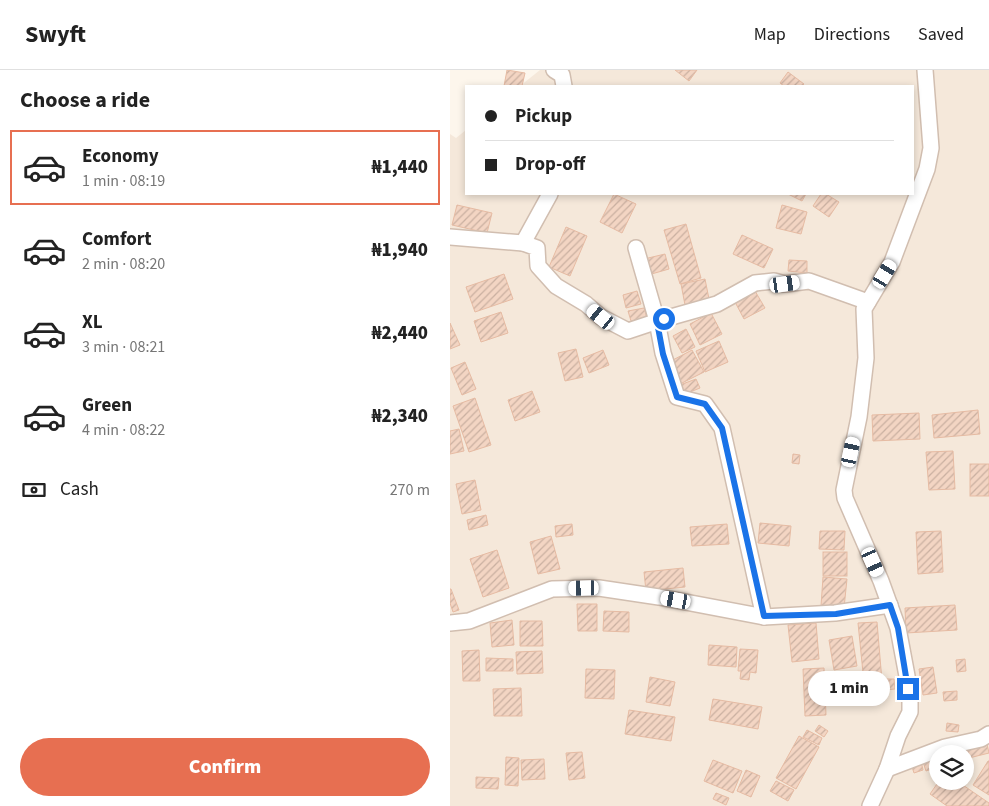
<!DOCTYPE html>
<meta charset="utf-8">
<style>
body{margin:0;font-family:"Source Sans 3",sans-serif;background:#f6f6f6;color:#222;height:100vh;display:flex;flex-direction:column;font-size:19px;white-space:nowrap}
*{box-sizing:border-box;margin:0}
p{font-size:16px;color:#767676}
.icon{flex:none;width:28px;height:28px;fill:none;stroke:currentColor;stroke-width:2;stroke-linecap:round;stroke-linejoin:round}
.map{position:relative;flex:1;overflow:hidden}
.drawer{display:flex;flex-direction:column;background:#fff;width:450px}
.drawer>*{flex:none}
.top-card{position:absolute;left:15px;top:15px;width:449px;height:110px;border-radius:0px;box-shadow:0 2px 8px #0003;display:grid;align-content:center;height:110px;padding:0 20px;background:#fff}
.tools{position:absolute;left:479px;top:675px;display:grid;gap:10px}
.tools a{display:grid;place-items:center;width:45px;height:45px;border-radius:50%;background:#fff;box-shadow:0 2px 8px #0003;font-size:25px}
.end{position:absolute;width:22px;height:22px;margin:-11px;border:6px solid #1a73e8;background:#fff;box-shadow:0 0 0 2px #fff}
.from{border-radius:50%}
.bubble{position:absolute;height:35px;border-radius:18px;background:#fff;box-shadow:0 2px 8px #0003;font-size:16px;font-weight:800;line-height:35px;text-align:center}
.car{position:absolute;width:15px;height:30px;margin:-15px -8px;border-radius:6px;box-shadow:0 0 4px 1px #0007;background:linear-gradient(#fff 24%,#345 0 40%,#fff 0 76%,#345 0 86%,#fff 0)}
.top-card b{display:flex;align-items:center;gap:18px;height:48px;font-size:19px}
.top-card b+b{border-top:1px solid #e0e0e0}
.top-card i{width:12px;height:12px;background:#222}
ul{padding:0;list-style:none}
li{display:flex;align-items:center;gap:15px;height:75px;margin:0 10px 8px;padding:0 10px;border:2px solid transparent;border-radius:0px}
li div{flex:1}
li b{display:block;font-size:19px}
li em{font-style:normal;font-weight:800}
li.on{border-color:#e76f51}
li>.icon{width:45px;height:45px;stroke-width:1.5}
h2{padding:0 20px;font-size:22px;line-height:60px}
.pay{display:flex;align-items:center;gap:12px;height:55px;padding:0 20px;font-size:19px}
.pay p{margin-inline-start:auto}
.action{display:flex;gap:10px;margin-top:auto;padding:10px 20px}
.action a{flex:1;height:58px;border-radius:30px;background:#e76f51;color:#fff;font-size:20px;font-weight:800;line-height:58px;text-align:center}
header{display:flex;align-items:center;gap:30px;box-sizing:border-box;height:70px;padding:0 25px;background:#fff;border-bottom:1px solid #e0e0e0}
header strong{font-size:24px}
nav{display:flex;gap:28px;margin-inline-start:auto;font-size:18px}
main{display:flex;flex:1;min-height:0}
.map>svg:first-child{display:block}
.residential{fill:#f5e8da;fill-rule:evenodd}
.building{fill:url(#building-hatch);stroke:#e6bba3}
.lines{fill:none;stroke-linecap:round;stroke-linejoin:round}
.minor-casing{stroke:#d1beb0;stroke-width:18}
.minor{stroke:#fff;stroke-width:15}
.route{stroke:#1a73e8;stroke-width:6}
</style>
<header>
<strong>Swyft</strong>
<nav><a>Map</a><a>Directions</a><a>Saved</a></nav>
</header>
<main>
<section class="drawer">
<h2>Choose a ride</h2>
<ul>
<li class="on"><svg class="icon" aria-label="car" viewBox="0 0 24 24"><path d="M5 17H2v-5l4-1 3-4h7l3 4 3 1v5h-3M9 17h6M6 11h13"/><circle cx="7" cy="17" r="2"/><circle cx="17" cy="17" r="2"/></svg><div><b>Economy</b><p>1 min · 08:19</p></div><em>₦1,440</em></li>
<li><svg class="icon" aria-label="car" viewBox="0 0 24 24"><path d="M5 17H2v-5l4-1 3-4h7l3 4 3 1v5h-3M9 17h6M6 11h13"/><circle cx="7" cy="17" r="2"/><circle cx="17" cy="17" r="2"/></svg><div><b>Comfort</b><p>2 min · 08:20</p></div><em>₦1,940</em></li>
<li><svg class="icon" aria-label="car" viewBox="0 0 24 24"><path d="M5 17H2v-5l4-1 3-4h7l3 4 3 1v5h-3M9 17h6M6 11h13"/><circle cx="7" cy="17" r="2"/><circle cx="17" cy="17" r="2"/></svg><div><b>XL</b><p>3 min · 08:21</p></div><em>₦2,440</em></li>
<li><svg class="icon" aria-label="car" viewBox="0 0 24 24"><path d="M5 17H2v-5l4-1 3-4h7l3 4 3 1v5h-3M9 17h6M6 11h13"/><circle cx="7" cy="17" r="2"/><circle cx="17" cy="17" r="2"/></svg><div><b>Green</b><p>4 min · 08:22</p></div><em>₦2,340</em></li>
</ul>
<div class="pay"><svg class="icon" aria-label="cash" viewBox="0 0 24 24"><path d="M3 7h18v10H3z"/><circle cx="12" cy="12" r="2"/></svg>Cash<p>270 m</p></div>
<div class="action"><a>Confirm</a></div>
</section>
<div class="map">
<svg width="539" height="736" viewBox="0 0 539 736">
<defs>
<pattern id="building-hatch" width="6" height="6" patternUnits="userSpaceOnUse" patternTransform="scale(1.25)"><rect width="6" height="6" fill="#f3d5c3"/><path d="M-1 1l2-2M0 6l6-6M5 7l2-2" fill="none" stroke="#cab0a1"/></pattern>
</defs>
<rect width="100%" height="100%" fill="#fdf6ec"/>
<path class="residential" d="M90,0H539V736H0V64L6,68L16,60V124H462V16H70ZM488,684H515V711H488Z"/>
<g class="building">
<polygon points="57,0 75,3 72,16 54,16"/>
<polygon points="225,0 247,0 239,11"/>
<polygon points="338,2 354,14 352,16 334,16 330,13"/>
<polygon points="164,124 186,134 172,163 150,152"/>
<polygon points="338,124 356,124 352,131"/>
<polygon points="371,124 376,124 389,132 379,147 363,136"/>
<polygon points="7,135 42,143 37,163 2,155"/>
<polygon points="332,135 357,142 351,164 326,158"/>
<polygon points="236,154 251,208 230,214 214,160"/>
<polygon points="116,157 137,166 120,206 99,197"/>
<polygon points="292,165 323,179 314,198 283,184"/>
<polygon points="215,184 219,199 198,205 194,189"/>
<polygon points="339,190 357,191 357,203 338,201"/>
<polygon points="54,204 63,229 25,242 16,217"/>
<polygon points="255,209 259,229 235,235 231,214"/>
<polygon points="187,221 191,234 176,238 173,225"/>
<polygon points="305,221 315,238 294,249 285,232"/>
<polygon points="194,238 197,248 181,251 178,241"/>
<polygon points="51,242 58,263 31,272 24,251"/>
<polygon points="261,243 272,264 250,275 240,254"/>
<polygon points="0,253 10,275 0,279"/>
<polygon points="236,259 245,277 232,283 223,266"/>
<polygon points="269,271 278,292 255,302 246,281"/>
<polygon points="126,279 133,307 115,311 108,283"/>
<polygon points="153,280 159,295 139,303 133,288"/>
<polygon points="242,280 254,302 230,314 219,292"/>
<polygon points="15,292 26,319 12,325 1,298"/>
<polygon points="246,309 250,318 230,326 227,316"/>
<polygon points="82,321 90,342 65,351 58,330"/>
<polygon points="25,328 41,375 19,382 3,336"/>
<polygon points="528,340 530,364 484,368 482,345"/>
<polygon points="469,343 470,369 423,371 422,345"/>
<polygon points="9,359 14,381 0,384 0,361"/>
<polygon points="503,381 505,419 479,420 476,382"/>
<polygon points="343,384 350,385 349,394 342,393"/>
<rect x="520" y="394" width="19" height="32"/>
<polygon points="25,410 31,440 12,444 6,414"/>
<polygon points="36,445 38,455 19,460 17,450"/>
<polygon points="310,453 341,456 339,476 308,473"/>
<polygon points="122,454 123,465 106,467 105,456"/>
<polygon points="277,454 279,474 242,476 240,457"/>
<polygon points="370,461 395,461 394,480 369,479"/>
<polygon points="491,461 493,502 468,504 466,462"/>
<polygon points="101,466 110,499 88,504 80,472"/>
<polygon points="47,480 59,518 33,527 20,489"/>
<rect x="373" y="482" width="24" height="24"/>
<polygon points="233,498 235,517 196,521 194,502"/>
<polygon points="373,507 397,509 394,538 371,536"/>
<polygon points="0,519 1,519 9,540 3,542 0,533"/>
<polygon points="127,534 147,534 147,561 128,561"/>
<polygon points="505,535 507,560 456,563 455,538"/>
<polygon points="154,541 179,542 179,562 153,561"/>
<polygon points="62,550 64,575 42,577 40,553"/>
<polygon points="70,551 92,551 93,576 70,576"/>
<polygon points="427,552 432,611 414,613 408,553"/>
<polygon points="366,553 369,589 342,592 338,555"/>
<polygon points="402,566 407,596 384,600 379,570"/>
<polygon points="259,575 287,577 286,597 258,595"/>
<polygon points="290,579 308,580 306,603 300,602 299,610 290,609 291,601 288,601"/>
<polygon points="29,580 30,611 13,611 12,581"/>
<polygon points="92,581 93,603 67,604 66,582"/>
<polygon points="36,588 63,589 63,601 36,601"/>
<polygon points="515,589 516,601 507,602 506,590"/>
<polygon points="483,597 487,623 473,625 469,599"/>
<polygon points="374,598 376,645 355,646 353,599"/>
<polygon points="136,599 165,600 164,629 135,628"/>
<polygon points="200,607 225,612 220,636 196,632"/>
<polygon points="433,609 444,609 445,619 434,620"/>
<polygon points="71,618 72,646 44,646 43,619"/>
<polygon points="507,621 507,630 494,631 493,622"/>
<polygon points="263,629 312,637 308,659 259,650"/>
<polygon points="179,640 225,647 221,671 175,664"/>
<polygon points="497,653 509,655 508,662 496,661"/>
<polygon points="369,655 378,661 374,667 365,661"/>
<polygon points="357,660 372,668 369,675 353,667"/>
<polygon points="349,666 369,677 346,719 326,708"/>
<polygon points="537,674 539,683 519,688 517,679"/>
<polygon points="132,682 135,708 119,710 116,683"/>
<polygon points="56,687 69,688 68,716 55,715"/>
<polygon points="488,688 488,697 476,701 473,692"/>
<polygon points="94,689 95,709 72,710 71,690"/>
<polygon points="263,690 292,701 283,723 254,711"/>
<polygon points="471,691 473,700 464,703 461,694"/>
<polygon points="538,691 539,691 539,725 523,715"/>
<polygon points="296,700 310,706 301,727 287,721"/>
<polygon points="26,707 49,708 48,719 26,718"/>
<polygon points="326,711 344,720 338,731 320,721"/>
<polygon points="489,711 507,711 539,733 539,736 497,736 480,724"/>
<polygon points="266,723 279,728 276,735 263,729"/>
</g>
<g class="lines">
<defs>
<g id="minor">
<polyline points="104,0 112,5 114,16"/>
<polyline points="0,167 73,173 87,178 88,196 106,216 136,234 151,247 178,261 214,249 267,234 305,213 324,211 335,214 359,211 418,232"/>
<polyline points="73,173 100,124"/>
<polyline points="186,178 207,251 213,283 227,327 255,334 272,358 314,547"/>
<polyline points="0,553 19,551 102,519 149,518 209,527 314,547 385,543 440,535"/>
<polyline points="437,699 495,677 531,669 539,664"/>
<polyline points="420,736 437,699 448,666 460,642 460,631 457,606 448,558 431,511 395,428 394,420 409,347 416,288 414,239 442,192 477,99 481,78 475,0"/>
</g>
</defs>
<use href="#minor" class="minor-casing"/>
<use href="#minor" class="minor"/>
</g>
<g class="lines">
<polyline class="route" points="214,249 207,252 213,284 227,327 255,334 272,358 314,546 386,544 440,535 448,558 458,619"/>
</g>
</svg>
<div class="tools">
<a><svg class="icon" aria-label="layers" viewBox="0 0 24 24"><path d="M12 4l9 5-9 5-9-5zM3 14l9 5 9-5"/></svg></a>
</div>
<i class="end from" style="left:214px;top:249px"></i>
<i class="end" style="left:458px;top:619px"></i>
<div class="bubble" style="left:358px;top:601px;width:82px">1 min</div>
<i class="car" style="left:435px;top:204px;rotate:31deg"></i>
<i class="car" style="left:335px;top:214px;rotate:82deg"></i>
<i class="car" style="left:151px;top:247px;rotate:309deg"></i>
<i class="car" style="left:401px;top:382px;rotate:12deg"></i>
<i class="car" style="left:423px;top:492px;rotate:156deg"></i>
<i class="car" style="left:134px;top:518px;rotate:269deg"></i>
<i class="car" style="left:226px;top:530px;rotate:280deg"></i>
<div class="top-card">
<b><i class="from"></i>Pickup</b>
<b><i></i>Drop-off</b>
</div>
</div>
</main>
